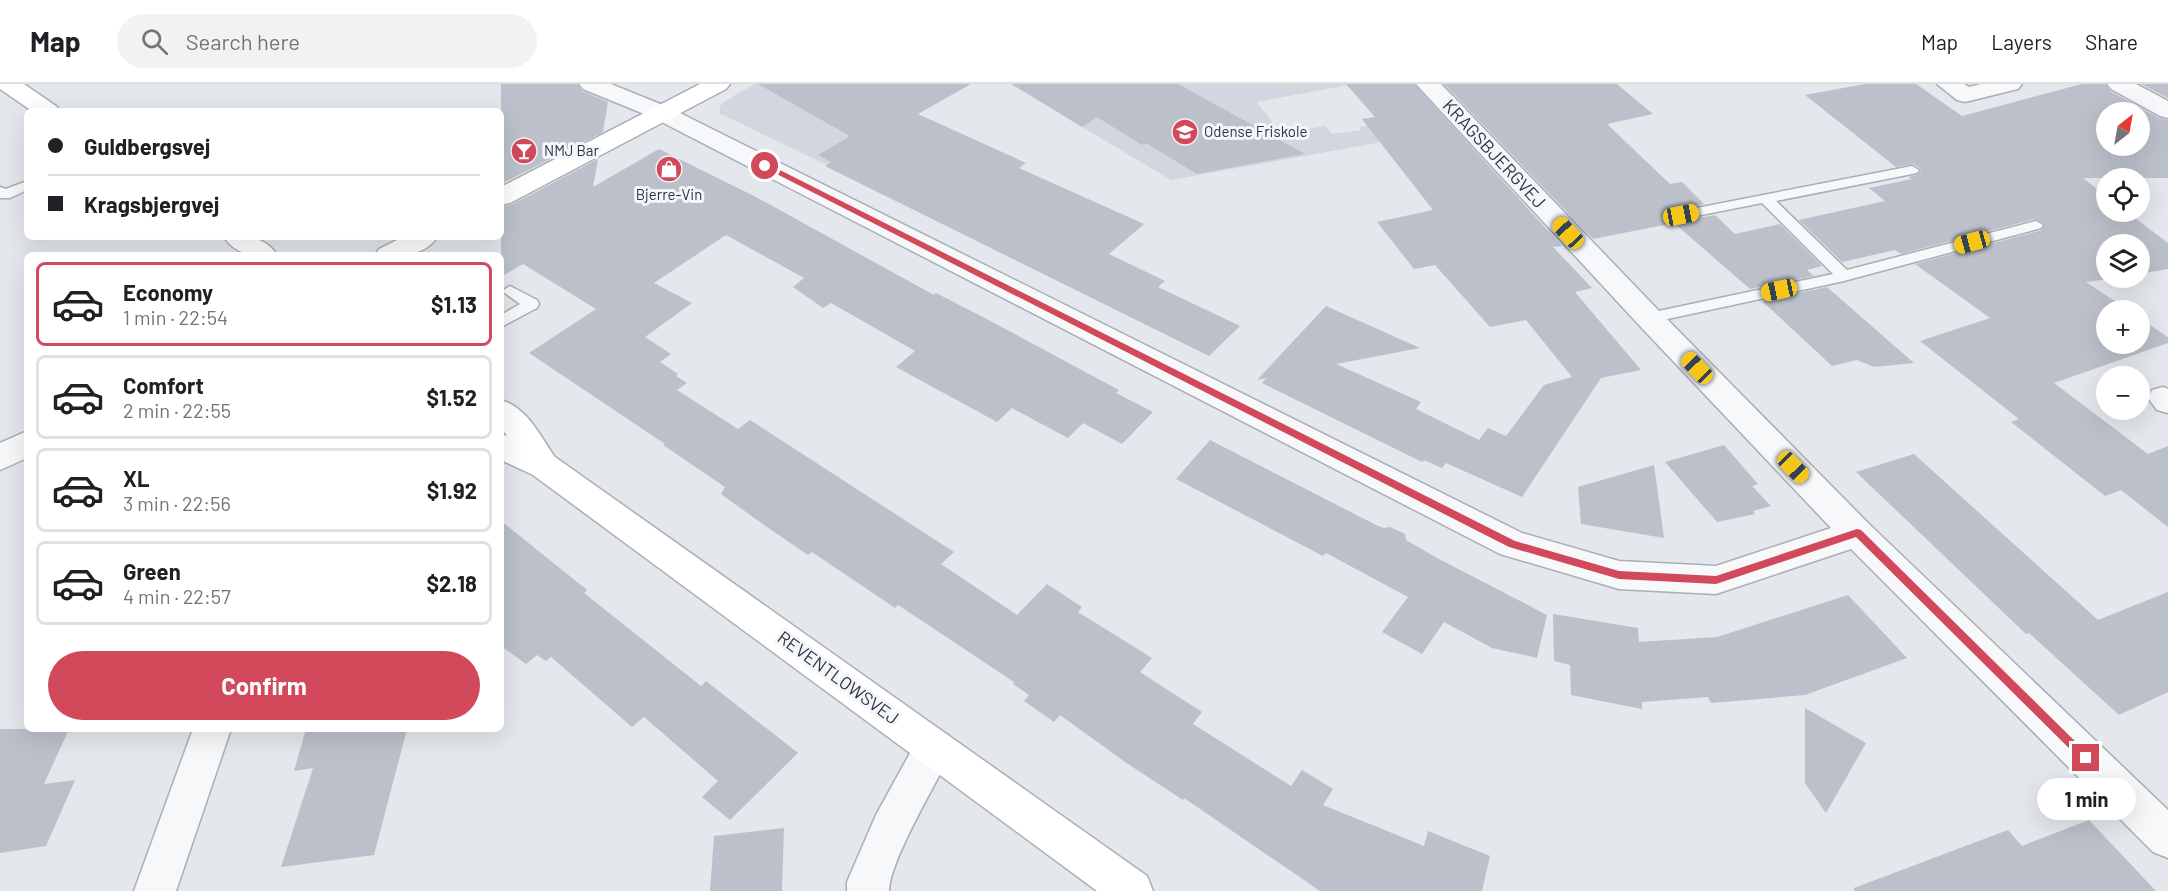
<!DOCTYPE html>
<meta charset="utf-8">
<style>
body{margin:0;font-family:Barlow,sans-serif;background:#f2f2f2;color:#202124;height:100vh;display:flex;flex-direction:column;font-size:22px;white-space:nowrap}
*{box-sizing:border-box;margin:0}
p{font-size:20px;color:#757577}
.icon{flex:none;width:33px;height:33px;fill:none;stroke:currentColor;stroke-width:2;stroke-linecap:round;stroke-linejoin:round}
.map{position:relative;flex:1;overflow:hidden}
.side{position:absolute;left:24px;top:168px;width:480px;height:480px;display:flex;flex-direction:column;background:#fff;border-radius:9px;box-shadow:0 6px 24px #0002}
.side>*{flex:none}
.hud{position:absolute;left:24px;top:24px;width:480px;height:132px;border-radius:9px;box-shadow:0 6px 24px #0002;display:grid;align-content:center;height:132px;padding:0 24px;background:#fff}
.needle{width:39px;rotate:31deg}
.buttons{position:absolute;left:2096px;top:18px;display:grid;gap:12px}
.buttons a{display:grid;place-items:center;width:54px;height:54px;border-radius:50%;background:#fff;box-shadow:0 6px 24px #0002;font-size:30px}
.end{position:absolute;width:27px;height:27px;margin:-14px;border:8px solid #d1495b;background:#fff;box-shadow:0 0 0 3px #fff}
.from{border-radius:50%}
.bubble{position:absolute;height:42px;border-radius:21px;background:#fff;box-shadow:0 6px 24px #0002;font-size:20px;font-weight:700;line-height:42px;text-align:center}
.car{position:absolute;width:18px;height:36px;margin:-18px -9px;border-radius:8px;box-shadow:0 0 4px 2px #0007;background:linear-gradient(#f5c518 24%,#345 0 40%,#f5c518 0 76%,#345 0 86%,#f5c518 0)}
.hud b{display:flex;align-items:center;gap:21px;height:57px;font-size:22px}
.hud b+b{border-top:2px solid #e0e0e0}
.hud i{width:15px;height:15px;background:#202124}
ul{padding:10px 0 0;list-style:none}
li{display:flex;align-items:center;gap:18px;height:84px;margin:0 12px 9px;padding:0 12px;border:3px solid #e0e0e0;border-radius:9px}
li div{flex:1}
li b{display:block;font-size:22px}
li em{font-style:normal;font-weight:700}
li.active{border-color:#d1495b}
li>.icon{width:54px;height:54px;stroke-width:1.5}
.action{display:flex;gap:12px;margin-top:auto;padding:12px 24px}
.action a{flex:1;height:69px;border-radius:36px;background:#d1495b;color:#fff;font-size:24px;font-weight:700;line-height:69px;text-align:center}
header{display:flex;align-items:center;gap:36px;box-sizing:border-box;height:84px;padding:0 30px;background:#fff;border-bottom:2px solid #e0e0e0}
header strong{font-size:28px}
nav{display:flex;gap:33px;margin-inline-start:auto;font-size:21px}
.search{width:420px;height:54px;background:#f2f2f2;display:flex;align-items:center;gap:15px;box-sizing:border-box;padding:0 21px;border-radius:33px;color:#757577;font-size:22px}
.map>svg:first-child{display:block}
.built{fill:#d2d6de}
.building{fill:#bbc0ca;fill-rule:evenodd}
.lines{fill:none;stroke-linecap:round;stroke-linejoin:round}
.service-casing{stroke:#a9aeb7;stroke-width:3}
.minor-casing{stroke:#a9aeb7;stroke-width:3}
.tertiary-casing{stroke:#a9aeb7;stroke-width:3}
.secondary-casing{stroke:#a9aeb7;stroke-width:3}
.service{fill:#f7f8fa;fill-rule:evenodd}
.minor{fill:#f7f8fa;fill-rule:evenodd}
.tertiary{fill:#f7f8fa;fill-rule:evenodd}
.secondary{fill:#fff;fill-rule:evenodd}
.route{fill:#d1495b}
.labels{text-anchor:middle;stroke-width:6;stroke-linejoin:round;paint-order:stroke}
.far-poi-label{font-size:15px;fill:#2b3445;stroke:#f4f6f9;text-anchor:start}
.street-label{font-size:18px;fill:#2b3445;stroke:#f4f6f9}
</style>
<header>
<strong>Map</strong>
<div class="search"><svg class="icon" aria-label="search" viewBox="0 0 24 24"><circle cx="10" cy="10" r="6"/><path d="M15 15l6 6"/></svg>Search here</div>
<nav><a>Map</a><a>Layers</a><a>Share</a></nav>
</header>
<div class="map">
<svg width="2168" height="807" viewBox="0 0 2168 807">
<rect width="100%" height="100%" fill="#e4e7ec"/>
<g class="built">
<polygon points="754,0 950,0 833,84 719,29 721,20"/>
<polygon points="1010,0 1353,0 1257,18 1281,50 1325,42 1332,50 1361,46 1359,43 1401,35 1415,52 1171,96"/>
</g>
<g class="building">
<polygon points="501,0 577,0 582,7 608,18 603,48 501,100"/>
<polygon points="758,0 971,0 918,30 1026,79 1019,84 1144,140 1109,170 1165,197 1158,203 1240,242 1209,272 825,82 831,78 818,71 850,52"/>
<polygon points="1012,0 1178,0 1305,70 1197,90 1146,59 1142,61 1097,33 1082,43"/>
<polygon points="1346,0 1414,0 1562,162 1553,163 1592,204 1575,208 1641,286 1601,294 1522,413 1446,379 1442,384 1424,376 1422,378 1262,299 1266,294 1257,296 1326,222 1420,264 1336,280 1421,318 1416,325 1479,356 1488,344 1506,352 1544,301 1572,293 1526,236 1490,243 1435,181 1414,185 1377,138 1433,126 1362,35 1375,33"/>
<polygon points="1444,0 1617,0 1653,30 1607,40 1670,100 1682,98 1704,120 1676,126 1672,130 1674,135 1681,137 1715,131 1735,150 1780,140 1822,182 1807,186 1814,192 1750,205 1674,139 1593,155"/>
<path d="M1865,0H1916L1962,32L2082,0H2105L2110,7L2159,34L2168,36V94H2083L2106,112V128H2127L2168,159V185L2139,190V160H2106V194H2115L2086,198L2128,226H2106V260H2139V234L2168,253V259L2054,299L2148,370L2168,362V443L2121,406L2105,412L2011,338L2019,335L1920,257L1990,234L1915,180L2042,146L2044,139L2035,135L1901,170L1895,166L1842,178L1799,136L1885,117L1869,104L1912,95L1908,93L1917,91L1921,87L1920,84L1913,80L1896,83L1805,11ZM2106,28H2139V62H2106Z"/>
<polygon points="2141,0 2168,0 2168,14"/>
<polygon points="659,65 756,113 934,211 936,209 981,232 1119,306 1116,309 1153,328 1122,360 1083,339 1068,354 1012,324 997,338 896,283 915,267 831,219 823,224 793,203 804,194 726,151 654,199 692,219 645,253 671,270 660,278 678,290 676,292 687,299 677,306 738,345 750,336 954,468 941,480 1017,531 1047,500 1082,523 1078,528 1152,574 1140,588 1202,628 1193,640 1291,702 1302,686 1333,705 1323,721 1424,762 1428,747 1490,772 1482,807 1320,807 1184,714 1183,716 1125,678 1060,631 1054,638 1024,617 1029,611 1013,600 1014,598 898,521 895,524 812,468 808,471 764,441 721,410 725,403 663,361 665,360 529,269 596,225 523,180 501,193 501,123 511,121 598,75 593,103"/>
<polygon points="1827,203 1914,279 1874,283 1857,276 1832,282 1762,217"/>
<polygon points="1210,356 1378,442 1384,444 1390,443 1405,450 1406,456 1437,474 1547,531 1537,574 1492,564 1444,538 1422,570 1382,548 1408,513 1326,469 1323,472 1176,395"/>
<polygon points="1724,361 1758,400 1752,402 1771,422 1753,427 1755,430 1717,438 1665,378"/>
<polygon points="1914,370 2098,536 2168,508 2168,608 2119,631 2029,549 2026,550 1856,388"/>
<polygon points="1654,381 1664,454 1581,440 1578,403"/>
<polygon points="501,437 587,506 584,509 701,602 706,597 798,669 730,736 702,713 718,697 644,633 632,643 551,573 546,577 537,571 526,580 501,562"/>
<polygon points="1848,511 1907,574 1805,611 1711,619 1708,613 1642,618 1642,625 1571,611 1570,581 1554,577 1553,530 1638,544 1639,558 1717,553"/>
<polygon points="1805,624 1866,659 1826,729 1805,699"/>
<polygon points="0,645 69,645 44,700 75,696 46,762 0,769"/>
<polygon points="306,645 407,645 374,771 281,783 313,684 294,687"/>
<polygon points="2089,736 2156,807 1854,807 1854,804 2008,746 2022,762"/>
<polygon points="784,744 782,807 710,807 714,752"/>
</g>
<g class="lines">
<defs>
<g id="service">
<polygon points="1912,82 1919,86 1917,89 1776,117 1847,186 2036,137 2043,141 2041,144 1844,197 1649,239 1643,238 1641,234 1643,230 1649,229 1833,190 1762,119 1681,135 1676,134 1674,131 1676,128"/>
<polygon points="27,97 27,106 10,114 0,114 0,103 6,105"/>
<polygon points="510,202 537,216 539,220 537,224 501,243 501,231 520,220 502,207"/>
</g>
<g id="minor">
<polygon points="579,0 611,0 670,24 1522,449 1619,477 1716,482 1831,444 1639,241 1416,0 1441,0 1659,227 1869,440 2168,726 2168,774 2153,768 1851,465 1716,510 1619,505 1500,470 654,34 583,5"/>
<polygon points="1937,0 1964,0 1969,3 1981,0 2022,0 2018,5 1965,18 1957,16"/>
<polygon points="2107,0 2136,0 2168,17 2168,34 2160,32 2111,5"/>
<polygon points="2163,303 2168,305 2168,329 2157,326 2148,314 2152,306"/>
<path d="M934,645L948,651L954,663C939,695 889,777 889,807H847V798L876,731L920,651Z"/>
</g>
<g id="tertiary">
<polygon points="27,347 27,374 0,386 0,359"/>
<polygon points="193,645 231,645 176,807 134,807"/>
</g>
<g id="secondary">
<polygon points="0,0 24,0 56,22 60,27 32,27 0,5"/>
<polygon points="700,0 730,0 726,5 510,119 501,121 501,103"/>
<path d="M224,153C245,153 264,151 277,171C255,171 237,173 224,153Z"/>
<path d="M403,153H437C424,174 397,171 375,171L379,165Z"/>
<path d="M501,316C528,324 540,352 555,373L1147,792L1153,807H1097L533,391L501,376V350L507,352L501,343Z"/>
</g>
</defs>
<use href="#service" class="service-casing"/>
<use href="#minor" class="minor-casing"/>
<use href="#tertiary" class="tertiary-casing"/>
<use href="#secondary" class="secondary-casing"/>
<use href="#service" class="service"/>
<use href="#minor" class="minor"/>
<use href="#tertiary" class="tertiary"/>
<use href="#secondary" class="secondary"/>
</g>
<polygon class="route" points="763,80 768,80 1515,457 1619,487 1716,492 1857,445 1861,446 2092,674 2086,679 2082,677 1856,453 1716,500 1619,495 1509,463 763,83"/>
<defs>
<symbol id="school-disc" viewBox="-11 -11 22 22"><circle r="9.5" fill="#d1495b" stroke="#f4f6f9"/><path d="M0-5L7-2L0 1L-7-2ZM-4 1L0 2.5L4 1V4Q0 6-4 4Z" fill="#fff"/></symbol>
<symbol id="bar-disc" viewBox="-11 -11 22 22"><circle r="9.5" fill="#d1495b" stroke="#f4f6f9"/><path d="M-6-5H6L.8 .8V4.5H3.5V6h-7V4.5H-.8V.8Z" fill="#fff"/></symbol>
<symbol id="shop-disc" viewBox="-11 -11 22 22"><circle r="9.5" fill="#d1495b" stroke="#f4f6f9"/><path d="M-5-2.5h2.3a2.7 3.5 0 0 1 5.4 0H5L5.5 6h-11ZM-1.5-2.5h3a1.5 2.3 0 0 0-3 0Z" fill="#fff"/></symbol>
</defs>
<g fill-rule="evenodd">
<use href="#school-disc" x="1170" y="33" width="30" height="30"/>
<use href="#bar-disc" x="509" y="52" width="30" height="30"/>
<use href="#shop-disc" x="654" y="70" width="30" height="30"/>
</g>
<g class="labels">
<g class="far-poi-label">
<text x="1204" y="53">Odense Friskole</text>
<text x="544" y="72">NMJ Bar</text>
<text x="669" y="116" text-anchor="middle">Bjerre-Vin</text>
</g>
<g class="street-label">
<text transform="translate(1494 70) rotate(47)" y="6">KRAGSBJERGVEJ</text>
<text transform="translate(838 594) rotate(36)" y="6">REVENTLOWSVEJ</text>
</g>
</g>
</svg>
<div class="buttons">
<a><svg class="needle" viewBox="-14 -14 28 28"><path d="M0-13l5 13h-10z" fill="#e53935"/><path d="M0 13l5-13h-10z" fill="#757577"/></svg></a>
<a><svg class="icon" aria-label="locate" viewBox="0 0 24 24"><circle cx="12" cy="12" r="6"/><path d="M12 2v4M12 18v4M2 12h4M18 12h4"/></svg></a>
<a><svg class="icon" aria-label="layers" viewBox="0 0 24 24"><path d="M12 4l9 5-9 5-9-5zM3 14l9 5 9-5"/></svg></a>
<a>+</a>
<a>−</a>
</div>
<i class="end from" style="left:765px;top:82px"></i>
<i class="end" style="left:2086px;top:674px"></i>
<div class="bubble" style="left:2037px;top:694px;width:99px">1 min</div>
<i class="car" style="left:1681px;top:131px;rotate:79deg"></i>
<i class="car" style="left:1568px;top:149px;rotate:317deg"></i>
<i class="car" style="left:1972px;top:158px;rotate:255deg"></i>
<i class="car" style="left:1779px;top:206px;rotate:258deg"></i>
<i class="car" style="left:1697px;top:284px;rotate:316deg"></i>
<i class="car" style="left:1793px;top:383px;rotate:136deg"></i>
<div class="hud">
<b><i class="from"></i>Guldbergsvej</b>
<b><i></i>Kragsbjergvej</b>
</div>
<section class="side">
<ul>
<li class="active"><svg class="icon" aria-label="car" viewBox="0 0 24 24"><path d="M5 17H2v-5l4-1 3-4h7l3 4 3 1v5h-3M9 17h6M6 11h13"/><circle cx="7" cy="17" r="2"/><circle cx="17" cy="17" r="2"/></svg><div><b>Economy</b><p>1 min · 22:54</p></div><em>$1.13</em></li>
<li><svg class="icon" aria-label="car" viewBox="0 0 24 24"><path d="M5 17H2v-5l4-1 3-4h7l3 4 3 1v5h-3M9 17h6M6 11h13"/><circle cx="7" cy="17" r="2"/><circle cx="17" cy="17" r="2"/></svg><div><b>Comfort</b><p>2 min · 22:55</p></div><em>$1.52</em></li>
<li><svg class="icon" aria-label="car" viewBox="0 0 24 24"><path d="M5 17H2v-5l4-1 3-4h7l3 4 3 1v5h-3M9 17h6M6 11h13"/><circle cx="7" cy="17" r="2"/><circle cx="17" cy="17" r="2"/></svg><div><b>XL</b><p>3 min · 22:56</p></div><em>$1.92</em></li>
<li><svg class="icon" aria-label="car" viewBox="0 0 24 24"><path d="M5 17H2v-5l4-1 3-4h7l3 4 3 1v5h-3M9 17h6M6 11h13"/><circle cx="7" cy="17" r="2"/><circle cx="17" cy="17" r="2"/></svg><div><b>Green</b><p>4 min · 22:57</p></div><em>$2.18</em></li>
</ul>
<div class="action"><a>Confirm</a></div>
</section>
</div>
